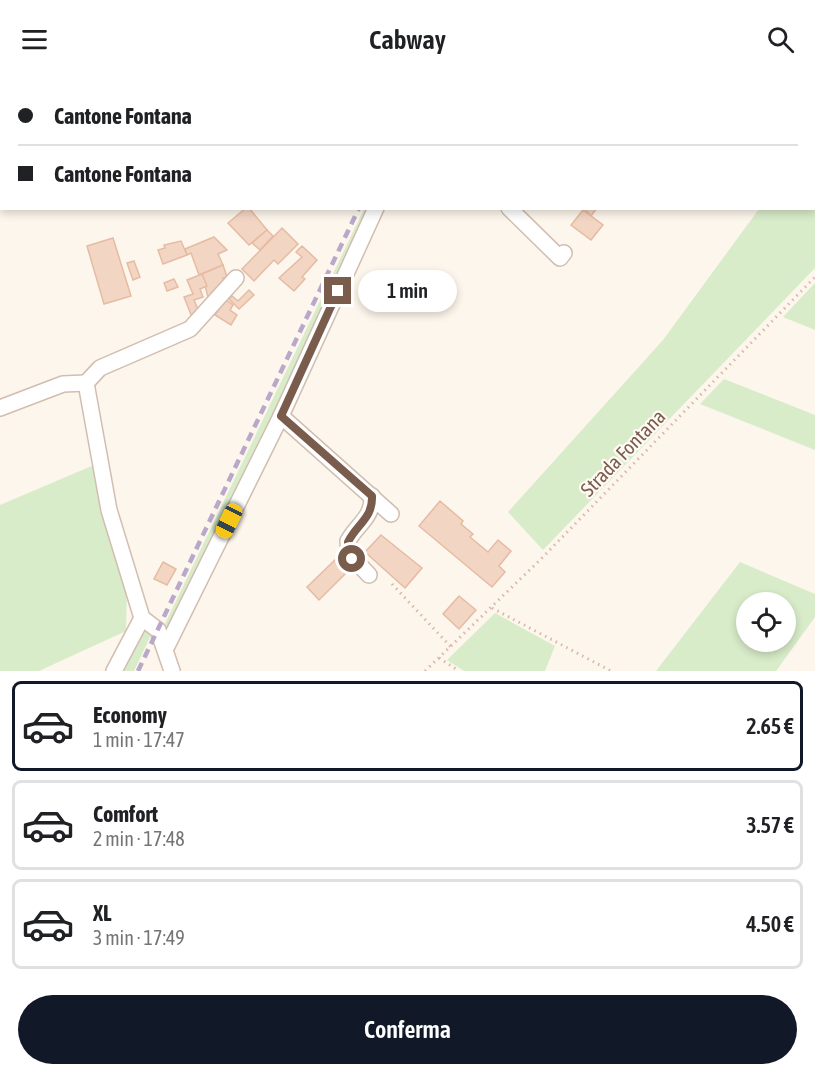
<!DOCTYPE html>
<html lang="it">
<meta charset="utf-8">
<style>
body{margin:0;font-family:"Asap Condensed",sans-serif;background:#f6f6f6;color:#202124;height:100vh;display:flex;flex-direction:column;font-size:22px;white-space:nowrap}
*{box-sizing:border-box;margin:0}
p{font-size:20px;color:#757577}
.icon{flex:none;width:33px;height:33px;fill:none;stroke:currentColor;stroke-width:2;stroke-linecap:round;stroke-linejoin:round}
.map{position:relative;height:593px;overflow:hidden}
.panel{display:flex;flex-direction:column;background:#fff;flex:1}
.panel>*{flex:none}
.hud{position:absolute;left:0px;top:0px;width:816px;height:132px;box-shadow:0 3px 9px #0003;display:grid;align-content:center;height:132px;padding:0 18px;background:#fff}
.fabs{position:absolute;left:736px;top:514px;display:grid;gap:12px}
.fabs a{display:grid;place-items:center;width:60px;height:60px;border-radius:50%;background:#fff;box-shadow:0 3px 9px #0003;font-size:30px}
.end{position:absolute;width:27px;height:27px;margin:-14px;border:8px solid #7a5c4d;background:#fff;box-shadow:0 0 0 3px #fff}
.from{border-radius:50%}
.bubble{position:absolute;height:42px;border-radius:21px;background:#fff;box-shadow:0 3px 9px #0003;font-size:20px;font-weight:600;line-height:42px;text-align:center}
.car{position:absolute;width:18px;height:36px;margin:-18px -9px;border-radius:8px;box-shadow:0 0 4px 2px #0007;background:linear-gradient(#f5c518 24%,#345 0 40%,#f5c518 0 76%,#345 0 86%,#f5c518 0)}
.hud b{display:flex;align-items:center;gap:21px;height:57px;font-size:22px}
.hud b+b{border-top:2px solid #e0e0e0}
.hud i{width:15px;height:15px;background:#202124}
ul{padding:10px 0 0;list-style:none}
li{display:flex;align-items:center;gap:18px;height:90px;margin:0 12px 9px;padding:0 6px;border:3px solid #e0e0e0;border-radius:9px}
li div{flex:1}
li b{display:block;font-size:22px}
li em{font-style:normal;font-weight:600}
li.active{border-color:#111827}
li>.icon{width:54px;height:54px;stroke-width:1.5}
.button{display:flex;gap:12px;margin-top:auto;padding:12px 18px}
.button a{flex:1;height:69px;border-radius:36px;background:#111827;color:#fff;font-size:24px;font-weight:600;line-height:69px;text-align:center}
header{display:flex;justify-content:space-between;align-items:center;height:78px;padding:0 18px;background:#fff;font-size:27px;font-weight:600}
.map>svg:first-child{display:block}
.green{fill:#d8ecc9;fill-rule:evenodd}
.building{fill:#f3d5c3;stroke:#e6bba3;stroke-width:1.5}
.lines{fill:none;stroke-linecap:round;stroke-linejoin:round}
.minor-casing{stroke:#d1beb0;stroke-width:18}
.path{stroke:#d9b8a5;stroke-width:3;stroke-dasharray:1.5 4.5;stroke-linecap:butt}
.minor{stroke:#fff;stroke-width:15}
.rail{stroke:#b9a8c9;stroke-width:4.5;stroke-dasharray:9 6;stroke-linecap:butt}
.route{stroke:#7a5c4d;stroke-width:8}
.labels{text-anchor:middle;stroke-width:4.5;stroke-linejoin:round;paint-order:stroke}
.street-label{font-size:20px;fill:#7a5c4d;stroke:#fffaf3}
</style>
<header><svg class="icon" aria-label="menu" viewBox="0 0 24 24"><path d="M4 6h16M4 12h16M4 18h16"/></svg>Cabway<svg class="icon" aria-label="search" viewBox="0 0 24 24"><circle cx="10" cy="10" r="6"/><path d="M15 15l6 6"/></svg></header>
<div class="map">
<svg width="815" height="593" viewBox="0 0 815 593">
<rect width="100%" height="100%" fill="#fdf6ec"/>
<g class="green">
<polygon points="740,0 815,0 815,190 543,472 508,434 663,262 759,131 814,130 814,2"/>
<polygon points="364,131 372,131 169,549 163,550"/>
<polygon points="815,205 815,252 783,239"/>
<polygon points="724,301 815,337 815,372 700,326"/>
<polygon points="94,387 127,509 126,553 39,593 0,593 0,427"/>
<path d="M740,484L815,516V539L776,593H656ZM747,525H786V564H747Z"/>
<polygon points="495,535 555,568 545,593 464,593 447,582"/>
<polygon points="144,551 153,553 134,593 124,593"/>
</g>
<g class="building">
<polygon points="0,0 31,0 2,2 2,23"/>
<polygon points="246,130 249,130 267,152 249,167 228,145"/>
<polygon points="584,130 597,130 591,138"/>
<polygon points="583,132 603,147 591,162 571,147"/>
<polygon points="282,150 298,166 278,186 274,182 254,203 242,191"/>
<polygon points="267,152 273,158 260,172 252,165"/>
<polygon points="214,159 227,172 218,176 223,187 199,197 191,175 187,177 185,171"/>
<polygon points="113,160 131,218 104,226 87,168"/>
<polygon points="181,163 187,177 163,186 158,172 165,170 164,167"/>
<polygon points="302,168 317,182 302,199 305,201 294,213 279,200 302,179 296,174"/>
<polygon points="134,183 140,199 133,202 127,185"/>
<polygon points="223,187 227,199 223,200 225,204 221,206 220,211 212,214 215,221 209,223 202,196"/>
<polygon points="202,196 207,208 200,211 203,219 194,222 200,236 192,239 184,219 193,216 187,202"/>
<polygon points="174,201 178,209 167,213 164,205"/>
<polygon points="249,212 254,217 239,231 229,221 232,218 238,223"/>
<polygon points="225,221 233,227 230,232 237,237 231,247 215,237"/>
<polygon points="440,423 463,443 461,446 473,456 470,459 488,474 498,462 511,473 499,488 505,494 492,509 419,448"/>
<polygon points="381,457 422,490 405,510 365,474"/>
<polygon points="338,479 350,491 319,522 307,509"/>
<polygon points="163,484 176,491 167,507 154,501"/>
<polygon points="459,518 476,532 459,551 443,536"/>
</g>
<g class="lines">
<defs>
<g id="minor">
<polyline points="436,2 437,0"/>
<polyline points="509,130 560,180 564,175"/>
<polyline points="86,305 109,432 142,540 158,552 172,593"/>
<polyline points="86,305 100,290 190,251 236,200"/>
<polyline points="0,330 63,306 86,305"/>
<polyline points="281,338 391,436"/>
<path d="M369,497L349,476L348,463C357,446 373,440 372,418"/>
<polyline points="166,570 281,338 376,130"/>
<polyline points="114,593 142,540"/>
</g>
</defs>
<use href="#minor" class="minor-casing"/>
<g class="path">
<polyline points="392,506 451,569"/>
<polyline points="492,530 611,593"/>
<polyline points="439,580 459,593"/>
<polyline points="425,593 541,481 815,199"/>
</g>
<use href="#minor" class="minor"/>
<g class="rail">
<polyline points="421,2 422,0"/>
<polyline points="138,593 359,130"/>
</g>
</g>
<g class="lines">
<path class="route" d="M338,213L281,338L372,418C373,440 357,446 348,464L352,481"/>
</g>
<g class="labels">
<g class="street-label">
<text transform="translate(623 375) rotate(-46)" y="7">Strada Fontana</text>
</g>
</g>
</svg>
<div class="fabs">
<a><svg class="icon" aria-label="locate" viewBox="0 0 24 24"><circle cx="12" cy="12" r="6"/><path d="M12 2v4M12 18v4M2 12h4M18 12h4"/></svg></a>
</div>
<i class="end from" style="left:352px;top:481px"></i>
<i class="end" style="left:338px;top:213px"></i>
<div class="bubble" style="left:358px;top:192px;width:99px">1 min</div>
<i class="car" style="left:229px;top:443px;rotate:206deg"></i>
<div class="hud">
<b><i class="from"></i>Cantone Fontana</b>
<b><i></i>Cantone Fontana</b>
</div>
</div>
<section class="panel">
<ul>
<li class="active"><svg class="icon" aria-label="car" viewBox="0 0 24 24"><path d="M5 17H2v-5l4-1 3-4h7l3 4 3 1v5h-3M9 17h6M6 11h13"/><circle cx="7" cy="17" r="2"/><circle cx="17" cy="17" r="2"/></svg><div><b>Economy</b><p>1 min · 17:47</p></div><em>2.65 €</em></li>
<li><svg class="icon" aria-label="car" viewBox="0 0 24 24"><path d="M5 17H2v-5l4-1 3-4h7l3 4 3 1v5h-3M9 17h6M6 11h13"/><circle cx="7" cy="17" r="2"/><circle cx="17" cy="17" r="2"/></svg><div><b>Comfort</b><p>2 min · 17:48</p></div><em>3.57 €</em></li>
<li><svg class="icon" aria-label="car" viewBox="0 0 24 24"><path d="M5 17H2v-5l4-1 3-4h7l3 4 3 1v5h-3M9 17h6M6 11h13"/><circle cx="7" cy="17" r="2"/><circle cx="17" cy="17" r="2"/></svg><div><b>XL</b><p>3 min · 17:49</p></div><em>4.50 €</em></li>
</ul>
<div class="button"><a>Conferma</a></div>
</section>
